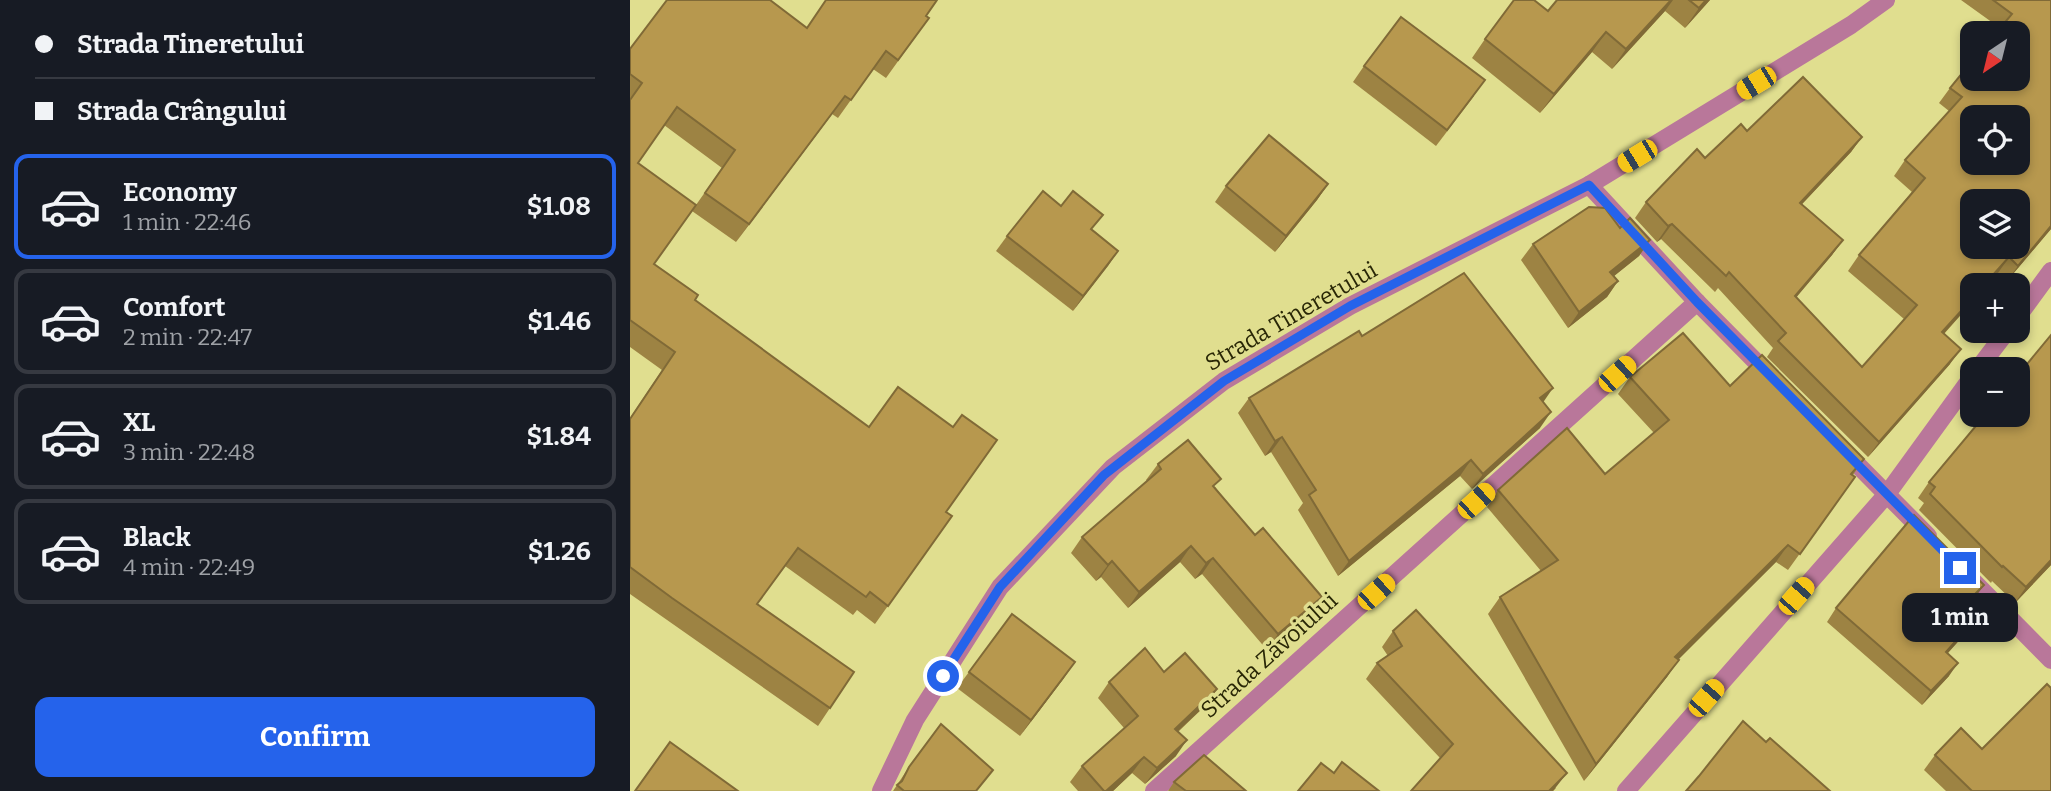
<!DOCTYPE html>
<meta charset="utf-8">
<style>
body{margin:0;font-family:Bitter,serif;background:#242831;color:#f1f3f6;height:100vh;display:flex;flex-direction:column;font-size:26px;white-space:nowrap}
*{box-sizing:border-box;margin:0}
p{font-size:23px;color:#9ea1a6}
.icon{flex:none;width:38px;height:38px;fill:none;stroke:currentColor;stroke-width:2;stroke-linecap:round;stroke-linejoin:round}
.map{position:relative;flex:1;overflow:hidden}
.details{display:flex;flex-direction:column;background:#171b24;width:630px}
.details>*{flex:none}
.top-card{display:grid;align-content:center;height:154px;padding:0 35px;background:#171b24}
.needle{width:46px;rotate:215deg}
.buttons{position:absolute;left:1330px;top:21px;display:grid;gap:14px}
.buttons a{display:grid;place-items:center;width:70px;height:70px;border-radius:14px;background:#171b24;box-shadow:0 4px 10px #0003;font-size:35px}
.end{position:absolute;width:32px;height:32px;margin:-16px;border:9px solid #2563eb;background:#fff;box-shadow:0 0 0 4px #fff}
.from{border-radius:50%}
.bubble{position:absolute;height:49px;border-radius:14px;background:#171b24;box-shadow:0 4px 10px #0003;font-size:23px;font-weight:700;line-height:49px;text-align:center}
.car{position:absolute;width:21px;height:42px;margin:-21px -10px;border-radius:9px;box-shadow:0 0 5px 2px #0007;background:linear-gradient(#f5c518 24%,#345 0 40%,#f5c518 0 76%,#345 0 86%,#f5c518 0)}
.top-card b{display:flex;align-items:center;gap:24px;height:66px;font-size:26px}
.top-card b+b{border-top:2px solid #363941}
.top-card i{width:18px;height:18px;background:#f1f3f6}
ul{padding:0;list-style:none}
li{display:flex;align-items:center;gap:21px;height:105px;margin:0 14px 10px;padding:0 21px;border:4px solid #363941;border-radius:14px}
li div{flex:1}
li b{display:block;font-size:26px}
li em{font-style:normal;font-weight:700}
li.selected{border-color:#2563eb}
li>.icon{width:63px;height:63px;stroke-width:1.5}
.cta{display:flex;gap:14px;margin-top:auto;padding:14px 35px}
.cta a{flex:1;height:80px;border-radius:14px;background:#2563eb;color:#fff;font-size:28px;font-weight:700;line-height:80px;text-align:center}
main{display:flex;flex:1;min-height:0}
.map>svg:first-child{display:block}
.lines{fill:none;stroke-linecap:round;stroke-linejoin:round}
.minor{stroke:#b9779a;stroke-width:18}
.wall{fill:#9d8343;fill-rule:evenodd}
.shaded-wall{fill:#806a37}
.building{fill:#b7984e;stroke:#806a37;stroke-width:2;fill-rule:evenodd}
.route{stroke:#2563eb;stroke-width:9}
.labels{text-anchor:middle;stroke-width:7;stroke-linejoin:round;paint-order:stroke}
.street-label{font-size:23px;fill:#292706;stroke:#e0de8f}
</style>
<main>
<section class="details">
<div class="top-card">
<b><i class="from"></i>Strada Tineretului</b>
<b><i></i>Strada Crângului</b>
</div>
<ul>
<li class="selected"><svg class="icon" aria-label="car" viewBox="0 0 24 24"><path d="M5 17H2v-5l4-1 3-4h7l3 4 3 1v5h-3M9 17h6M6 11h13"/><circle cx="7" cy="17" r="2"/><circle cx="17" cy="17" r="2"/></svg><div><b>Economy</b><p>1 min · 22:46</p></div><em>$1.08</em></li>
<li><svg class="icon" aria-label="car" viewBox="0 0 24 24"><path d="M5 17H2v-5l4-1 3-4h7l3 4 3 1v5h-3M9 17h6M6 11h13"/><circle cx="7" cy="17" r="2"/><circle cx="17" cy="17" r="2"/></svg><div><b>Comfort</b><p>2 min · 22:47</p></div><em>$1.46</em></li>
<li><svg class="icon" aria-label="car" viewBox="0 0 24 24"><path d="M5 17H2v-5l4-1 3-4h7l3 4 3 1v5h-3M9 17h6M6 11h13"/><circle cx="7" cy="17" r="2"/><circle cx="17" cy="17" r="2"/></svg><div><b>XL</b><p>3 min · 22:48</p></div><em>$1.84</em></li>
<li><svg class="icon" aria-label="car" viewBox="0 0 24 24"><path d="M5 17H2v-5l4-1 3-4h7l3 4 3 1v5h-3M9 17h6M6 11h13"/><circle cx="7" cy="17" r="2"/><circle cx="17" cy="17" r="2"/></svg><div><b>Black</b><p>4 min · 22:49</p></div><em>$1.26</em></li>
</ul>
<div class="cta"><a>Confirm</a></div>
</section>
<div class="map">
<svg width="1421" height="791" viewBox="0 0 1421 791">
<rect width="100%" height="100%" fill="#e0de8f"/>
<g class="lines">
<g class="minor">
<polyline points="959,185 1067,302 1143,379"/>
<polyline points="1388,316 1421,271"/>
<polyline points="1348,369 1377,331"/>
<polyline points="1212,449 1298,536"/>
<polyline points="1335,573 1421,660"/>
<polyline points="251,791 285,720 370,587 483,467 594,381 720,306 959,185 1221,25 1256,0"/>
<polyline points="524,791 1067,302"/>
<polyline points="996,791 1257,494 1342,377"/>
</g>
</g>
<g class="wall">
<polygon points="927,0 1080,0 1055,28 1035,11 982,69 962,52 910,113 842,58 855,39 918,11"/>
<polygon points="1331,0 1421,0 1421,229 1377,281 1368,273 1314,334 1320,364 1238,457 1137,357 1143,348 1088,288 1085,292 1031,239 1027,242 1005,218 1016,202 1075,158 1117,131 1232,137 1221,152 1172,204 1213,240 1202,255 1166,297 1232,367 1274,319 1218,271 1229,255 1282,192 1264,176 1275,160 1319,111 1309,103 1320,88 1370,28"/>
<path d="M296,16L299,18L256,78L243,69L208,118L202,114L106,242L62,211L24,264L65,300L322,516L245,624L227,610L223,615L155,566L127,604L224,672L188,726L0,594V418L32,370L0,347V49L177,28ZM34,125L92,168L66,205L8,163Z"/>
<polygon points="734,66 844,96 806,146 723,82"/>
<polygon points="698,184 687,200 645,252 585,202 596,186"/>
<polygon points="990,228 1020,240 1009,256 984,276 988,281 977,297 938,328 891,260 903,244"/>
<polygon points="463,230 488,251 443,311 366,251 377,236"/>
<polygon points="1421,335 1421,565 1385,603 1362,581 1361,583 1289,510 1294,503 1288,498 1299,482"/>
<polygon points="732,336 910,428 842,489 830,476 708,576 668,510 673,503 641,452 635,456 608,413 619,398"/>
<polygon points="1000,377 1100,386 1234,459 1223,475 1225,477 1158,570 1146,562 1048,659 1037,677 954,781 858,614 870,597 911,571 857,507 868,490 975,474 1024,433 988,394"/>
<polygon points="528,464 585,487 681,613 637,650 572,574 565,579 550,562 498,608 471,577 466,581 441,553 452,537 517,481 516,480"/>
<polygon points="1344,599 1340,603 1350,614 1341,627 1318,653 1319,676 1292,705 1197,622 1206,608"/>
<polygon points="763,631 926,788 923,791 781,791 810,758 736,679 747,663 758,656 752,647"/>
<polygon points="339,672 434,678 390,736 327,688"/>
<polygon points="534,672 587,689 576,705 548,732 546,756 515,784 502,773 483,791 448,791 440,782 452,766 494,728 468,698 479,682"/>
<polygon points="1352,749 1421,791 1316,791 1294,770 1305,755"/>
<polygon points="279,767 347,791 263,791"/>
<polygon points="544,782 616,791 538,791"/>
</g>
<g class="shaded-wall">
<polygon points="1041,0 1043,0 1035,11 982,69 996,49"/>
<polygon points="1076,0 1080,0 1055,28 1069,8"/>
<polygon points="976,32 962,52 910,113 924,94"/>
<polygon points="215,96 202,114 106,242 119,224"/>
<polygon points="1232,137 1221,152 1159,218 1170,203"/>
<polygon points="698,184 687,200 645,252 656,236"/>
<polygon points="1042,224 1031,239 1027,242 1038,226"/>
<polygon points="1421,226 1421,229 1377,281 1388,266"/>
<polygon points="1020,240 1009,256 969,288 980,272"/>
<polygon points="1213,240 1202,255 1154,312 1165,296"/>
<polygon points="488,251 478,266 443,311 453,296"/>
<polygon points="1379,257 1368,273 1357,285 1354,285"/>
<polygon points="988,281 977,297 938,328 949,312"/>
<polygon points="1342,299 1342,302 1301,348 1312,332"/>
<polygon points="1331,349 1320,364 1238,457 1249,442"/>
<polygon points="923,388 912,404 910,398"/>
<polygon points="921,412 910,428 842,489 853,474"/>
<polygon points="652,437 641,452 635,456 645,441"/>
<polygon points="841,460 830,476 708,576 719,561"/>
<polygon points="1158,545 1146,562 1034,674 1045,657"/>
<polygon points="561,546 550,562 498,608 509,592"/>
<polygon points="583,558 572,574 565,579 576,563"/>
<polygon points="1421,560 1421,565 1385,603 1396,587"/>
<polygon points="482,561 471,577 466,581 478,565"/>
<polygon points="1354,585 1344,599 1329,614 1338,601"/>
<polygon points="692,597 681,613 637,650 648,634"/>
<polygon points="1350,614 1341,627 1307,665 1316,652"/>
<polygon points="1049,660 1037,677 954,781 966,764"/>
<polygon points="445,662 434,678 390,736 401,720"/>
<polygon points="1328,663 1319,676 1292,705 1301,691"/>
<polygon points="587,689 576,705 533,745 545,729"/>
<polygon points="557,740 546,756 515,784 527,768"/>
<polygon points="514,757 502,773 483,791 476,791"/>
<polygon points="937,773 923,791 919,791"/>
</g>
<g class="building">
<polygon points="37,0 140,0 177,28 196,0 307,0 296,16 299,18 268,60 256,51 221,100 215,96 119,224 75,193 105,150 47,107 8,163 66,205 24,264 68,295 65,300 239,427 268,387 323,427 332,415 367,440 316,512 322,516 258,606 240,592 236,597 168,548 127,604 224,672 200,708 42,598 0,567 0,419 45,352 0,320 0,100 12,83 0,74 0,49"/>
<polygon points="884,0 904,0 918,11 927,0 1041,0 996,49 976,32 924,94 855,39"/>
<polygon points="1059,0 1076,0 1069,8"/>
<path d="M1363,0H1421V226L1388,266L1379,257L1354,285H1342V299L1312,332L1331,349L1249,442L1148,341L1156,333L1099,272L1096,276L1042,224L1038,226L1016,202L1067,149L1075,158L1111,124L1117,131L1173,77L1232,137L1170,203L1213,240L1165,296L1232,367L1287,305L1229,255L1295,178L1275,160L1332,97L1320,88L1342,61V79H1388V33H1366L1382,14ZM1342,117H1388V163H1342ZM1342,201H1388V247H1342Z"/>
<polygon points="771,17 855,80 817,130 734,66"/>
<polygon points="639,135 698,184 656,236 596,186"/>
<polygon points="413,191 431,206 443,191 473,215 461,229 488,251 453,296 377,236"/>
<polygon points="959,207 975,208 990,228 1000,218 1020,240 980,272 988,281 949,312 903,244"/>
<polygon points="834,273 923,388 910,398 921,412 853,474 841,460 719,561 679,495 686,490 652,437 645,441 619,398 729,331 732,336"/>
<polygon points="1053,333 1100,386 1132,355 1234,459 1221,474 1225,477 1170,554 1158,545 1045,657 1049,660 966,764 870,597 928,560 868,490 937,428 975,474 1039,420 1000,377"/>
<polygon points="1421,335 1421,560 1396,587 1373,566 1372,567 1300,494 1305,487 1299,482 1355,415 1388,415 1388,375"/>
<polygon points="558,440 591,479 583,486 625,535 633,528 692,597 648,634 583,558 576,563 561,546 509,592 482,561 478,565 452,537 531,469 528,464"/>
<polygon points="1284,515 1354,585 1338,601 1350,614 1316,652 1328,663 1301,691 1206,608"/>
<polygon points="786,610 937,773 919,791 781,791 823,744 747,663 772,646 763,631"/>
<polygon points="382,614 445,662 401,720 339,672"/>
<polygon points="515,648 534,672 555,653 587,689 545,729 557,740 527,768 514,757 476,791 474,791 452,766 508,716 479,682"/>
<polygon points="1417,684 1421,688 1421,791 1342,791 1305,755 1331,728 1352,749"/>
<polygon points="1113,721 1136,742 1140,738 1200,791 1056,791 1069,776"/>
<polygon points="311,724 363,770 346,791 274,791 267,785 272,781 279,767"/>
<polygon points="40,742 108,791 5,791"/>
<polygon points="574,755 616,791 556,791 544,782"/>
<polygon points="712,762 749,791 668,791 691,763 704,773"/>
</g>
<g class="lines">
<polyline class="route" points="313,676 370,587 474,475 594,381 720,306 959,185 1067,302 1330,568"/>
</g>
<g class="labels">
<g class="street-label">
<text transform="translate(661 316) rotate(-30)" y="8">Strada Tineretului</text>
<text transform="translate(639 655) rotate(-42)" y="8">Strada Zăvoiului</text>
</g>
</g>
</svg>
<div class="buttons">
<a><svg class="needle" viewBox="-14 -14 28 28"><path d="M0-13l5 13h-10z" fill="#e53935"/><path d="M0 13l5-13h-10z" fill="#9ea1a6"/></svg></a>
<a><svg class="icon" aria-label="locate" viewBox="0 0 24 24"><circle cx="12" cy="12" r="6"/><path d="M12 2v4M12 18v4M2 12h4M18 12h4"/></svg></a>
<a><svg class="icon" aria-label="layers" viewBox="0 0 24 24"><path d="M12 4l9 5-9 5-9-5zM3 14l9 5 9-5"/></svg></a>
<a>+</a>
<a>−</a>
</div>
<i class="end from" style="left:313px;top:676px"></i>
<i class="end" style="left:1330px;top:568px"></i>
<div class="bubble" style="left:1272px;top:593px;width:116px">1 min</div>
<i class="car" style="left:1126px;top:83px;rotate:239deg"></i>
<i class="car" style="left:1007px;top:156px;rotate:239deg"></i>
<i class="car" style="left:987px;top:374px;rotate:48deg"></i>
<i class="car" style="left:846px;top:501px;rotate:48deg"></i>
<i class="car" style="left:746px;top:592px;rotate:48deg"></i>
<i class="car" style="left:1166px;top:596px;rotate:41deg"></i>
<i class="car" style="left:1076px;top:698px;rotate:41deg"></i>
</div>
</main>
